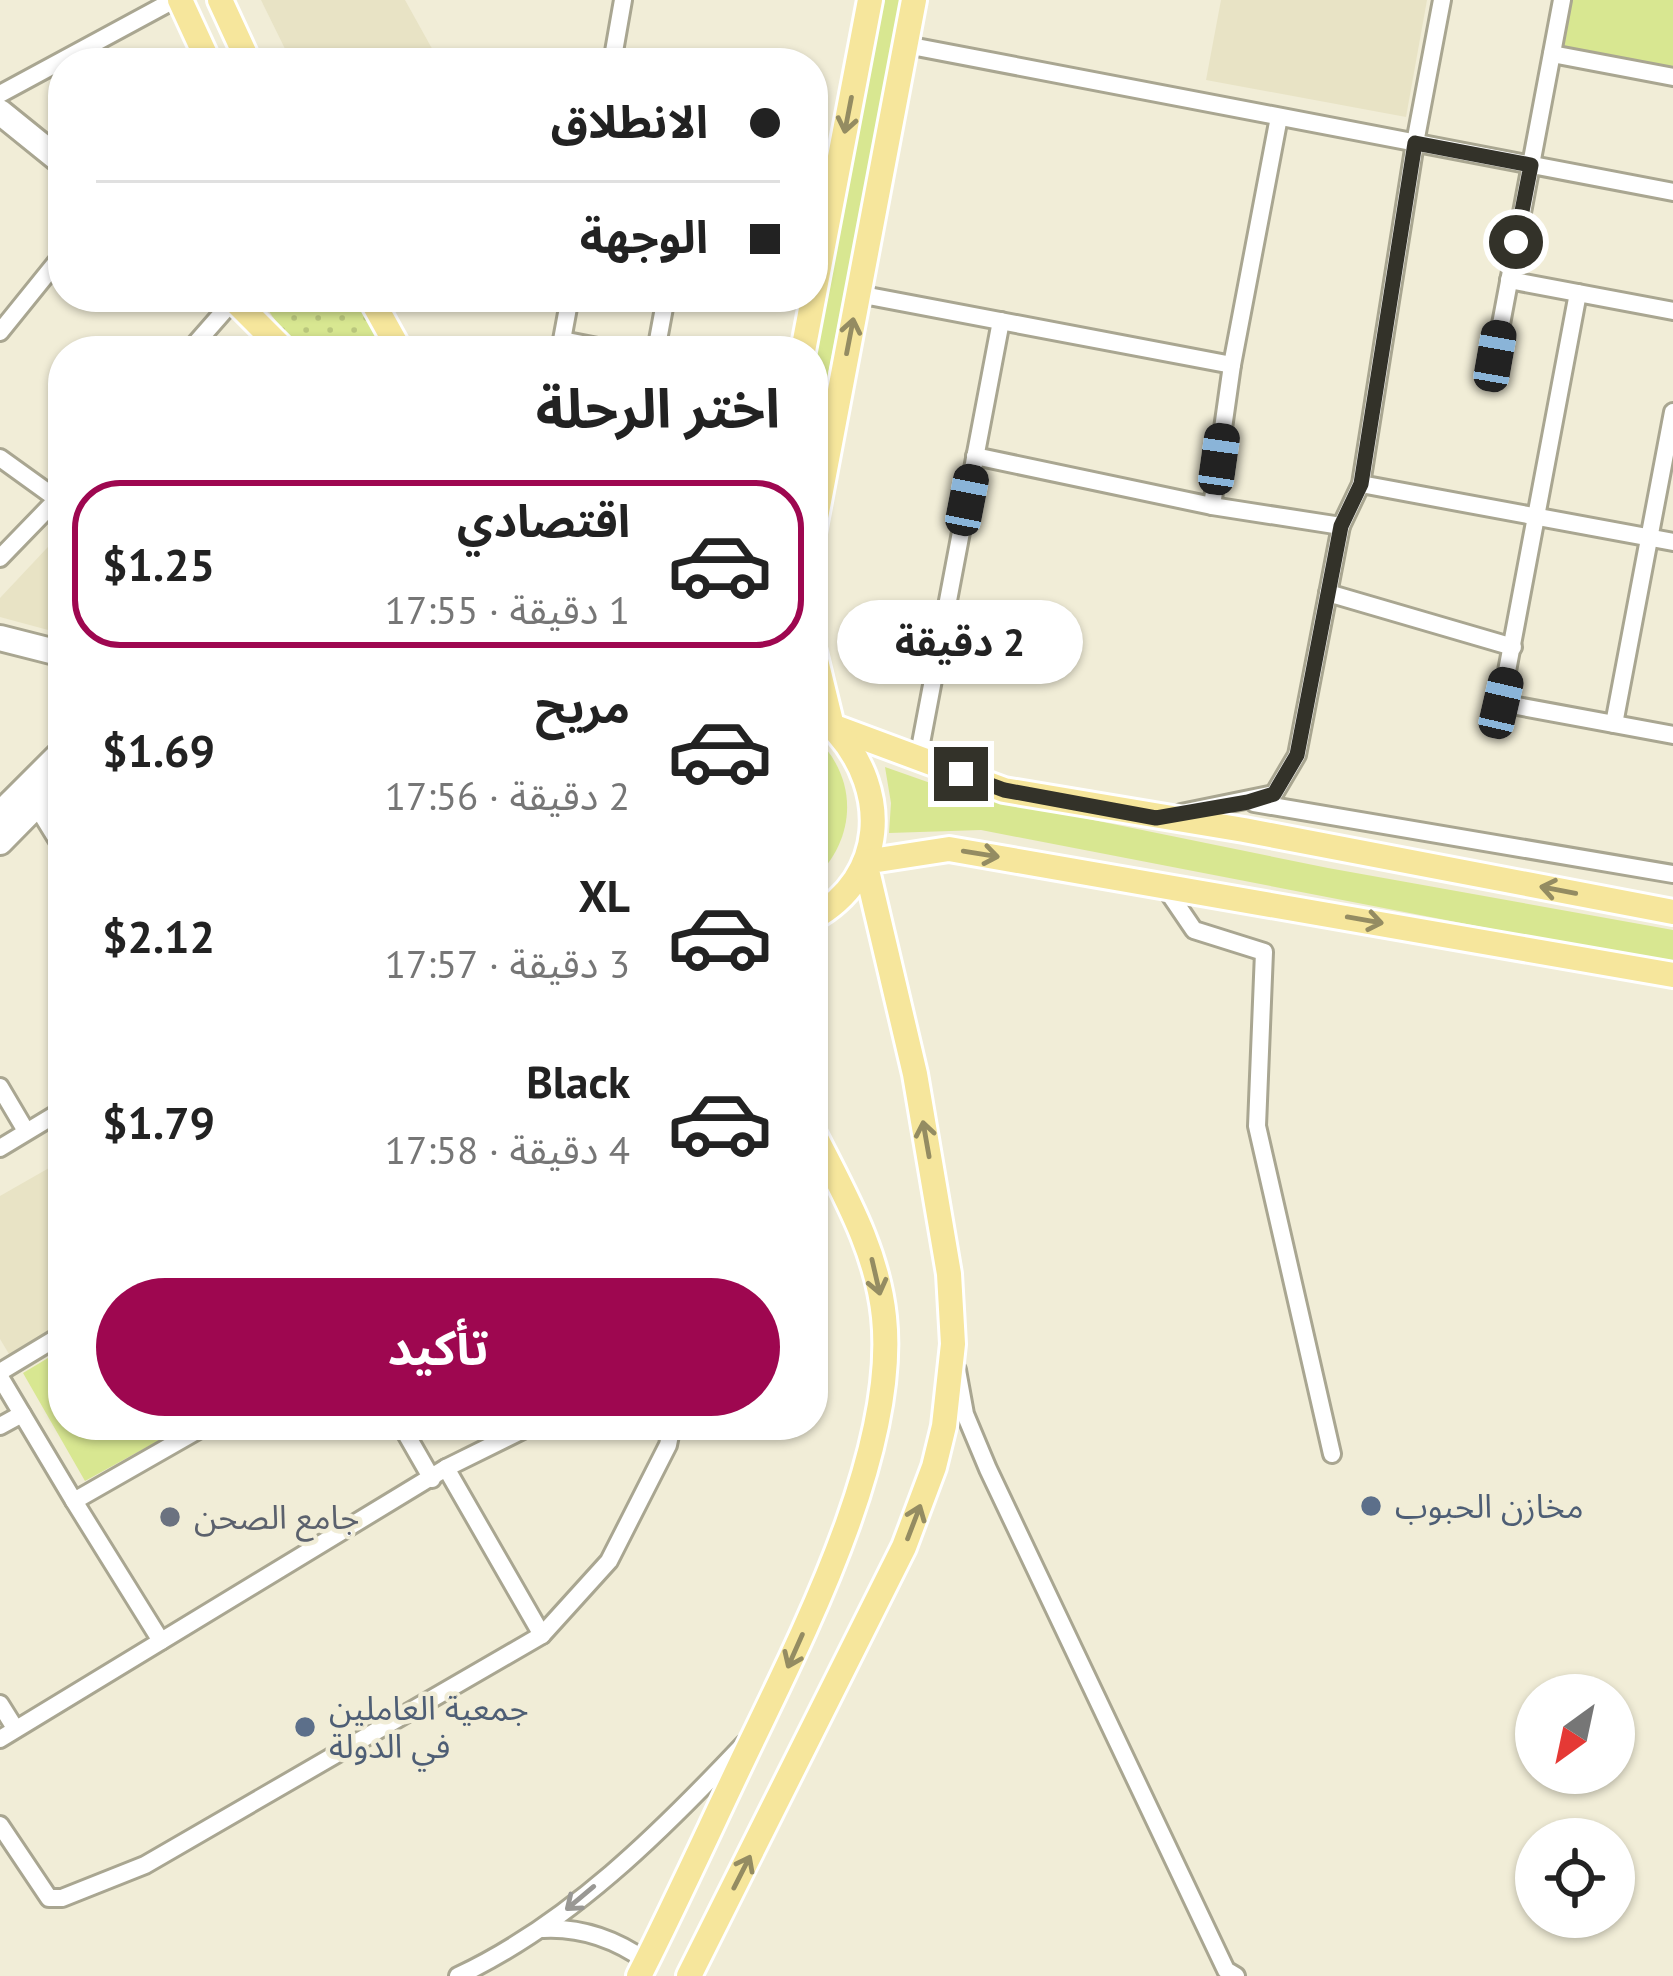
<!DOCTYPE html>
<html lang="ar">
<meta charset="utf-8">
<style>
body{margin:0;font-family:"PT Sans","Noto Sans Arabic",sans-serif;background:#f6f6f6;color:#222;direction:rtl;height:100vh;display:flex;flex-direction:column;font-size:45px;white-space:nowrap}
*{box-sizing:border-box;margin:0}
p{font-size:39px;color:#767676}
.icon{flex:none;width:66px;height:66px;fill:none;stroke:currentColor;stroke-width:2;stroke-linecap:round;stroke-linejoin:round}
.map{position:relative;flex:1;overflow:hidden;direction:ltr}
.panel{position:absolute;left:48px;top:336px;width:780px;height:1104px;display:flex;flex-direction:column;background:#fff;border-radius:48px;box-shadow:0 3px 9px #0004;direction:rtl}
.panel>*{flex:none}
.banner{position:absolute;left:48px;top:48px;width:780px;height:264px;border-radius:48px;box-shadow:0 3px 9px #0004;direction:rtl;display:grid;align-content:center;height:264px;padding:0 48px;background:#fff}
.needle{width:78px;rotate:213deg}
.buttons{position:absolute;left:1515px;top:1674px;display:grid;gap:24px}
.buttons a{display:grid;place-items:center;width:120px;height:120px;border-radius:50%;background:#fff;box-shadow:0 3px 9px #0004;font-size:60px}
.end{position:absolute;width:54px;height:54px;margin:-27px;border:15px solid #333229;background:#fff;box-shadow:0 0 0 6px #fff}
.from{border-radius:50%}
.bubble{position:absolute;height:84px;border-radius:42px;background:#fff;box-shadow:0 3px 9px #0004;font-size:39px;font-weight:700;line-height:84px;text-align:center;direction:rtl}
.car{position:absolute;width:36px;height:72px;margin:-36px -18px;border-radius:15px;box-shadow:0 0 9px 3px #0007;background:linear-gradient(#222 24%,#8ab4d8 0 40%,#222 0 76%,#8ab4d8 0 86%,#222 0)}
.banner b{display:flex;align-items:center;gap:42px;height:114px;font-size:45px}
.banner b+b{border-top:3px solid #e0e0e0}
.banner i{width:30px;height:30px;background:#222}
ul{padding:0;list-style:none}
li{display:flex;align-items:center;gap:36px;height:168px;margin:0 24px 18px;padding:0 24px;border:6px solid transparent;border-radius:48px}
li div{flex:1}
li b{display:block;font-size:45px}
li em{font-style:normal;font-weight:700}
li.active{border-color:#9e0750}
li>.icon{width:108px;height:108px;stroke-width:1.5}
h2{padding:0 48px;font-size:54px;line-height:144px}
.action{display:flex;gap:24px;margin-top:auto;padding:24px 48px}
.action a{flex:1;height:138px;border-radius:72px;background:#9e0750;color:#fff;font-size:48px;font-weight:700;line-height:138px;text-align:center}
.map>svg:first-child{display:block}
.built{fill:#e8e3c5}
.grass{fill:url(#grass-dots)}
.green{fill:#d8e791}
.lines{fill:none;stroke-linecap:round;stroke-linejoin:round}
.minor-casing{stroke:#a9a691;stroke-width:22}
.secondary-casing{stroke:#a9a691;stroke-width:30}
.primary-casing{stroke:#fff;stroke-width:30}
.minor{stroke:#fff;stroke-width:16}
.secondary{stroke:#fff;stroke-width:24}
.primary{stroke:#f6e69c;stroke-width:24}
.oneway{stroke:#948c62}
.oneway2{stroke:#999894}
.route{stroke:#333229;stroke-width:15}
.service-dot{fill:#5c6f8a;stroke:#f1edd7;stroke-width:4.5}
.worship-dot{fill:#6b7280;stroke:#f1edd7;stroke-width:4.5}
.labels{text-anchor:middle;stroke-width:9;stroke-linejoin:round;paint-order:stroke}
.service-label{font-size:33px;fill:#4e5e75;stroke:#f1edd7;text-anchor:start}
.worship-label{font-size:33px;fill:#5b616d;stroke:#f1edd7;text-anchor:start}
</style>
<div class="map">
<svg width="1673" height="1976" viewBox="0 0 1673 1976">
<defs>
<pattern id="grass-dots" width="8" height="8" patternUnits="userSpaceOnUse" patternTransform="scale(3)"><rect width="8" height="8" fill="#d8e791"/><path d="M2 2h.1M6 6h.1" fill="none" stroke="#bac77d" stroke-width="1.8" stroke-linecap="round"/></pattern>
</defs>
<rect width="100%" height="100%" fill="#f1edd7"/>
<g class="built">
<polygon points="261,0 405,0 440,63 292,63"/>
<polygon points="1221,0 1427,0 1406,117 1206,80"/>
<polygon points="63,531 63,634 0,617 0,598"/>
<polygon points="63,1160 63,1322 9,1354 0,1339 0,1196"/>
</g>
<polygon class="grass" points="259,297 346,297 349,301 361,297 391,351 304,351 280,327"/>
<g class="green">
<polygon points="884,0 901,0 813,452 813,357"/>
<polygon points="1562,0 1673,0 1673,77 1552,54"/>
<path d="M813,735C859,776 858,839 813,880Z"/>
<polygon points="885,767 956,792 1328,868 1673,930 1673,964 981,830 889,833 891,803"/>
<polygon points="63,1349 63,1425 187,1425 85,1481 23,1373"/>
</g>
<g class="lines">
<defs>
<g id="minor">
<polyline points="906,45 1673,192"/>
<polyline points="1552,54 1673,77"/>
<polyline points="612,63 623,0"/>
<polyline points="0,94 174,0"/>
<polyline points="1509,280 1673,311"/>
<polyline points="1578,293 1501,703 1673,735"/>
<polyline points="858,294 1232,365"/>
<polyline points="0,332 63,254"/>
<polyline points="562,340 618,351"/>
<polyline points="189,351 232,302"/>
<polyline points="556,351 562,340 570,297"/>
<polyline points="656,351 666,297"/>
<polyline points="1495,356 1562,0"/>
<polyline points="975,456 1212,506 1341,526"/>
<polyline points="0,458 57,499"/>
<polyline points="1361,484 1673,542"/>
<polyline points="1212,506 1232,365 1279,117"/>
<polyline points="0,558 63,493"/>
<polyline points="1328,593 1513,647"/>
<polyline points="1614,724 1673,412"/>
<polyline points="918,759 1001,321"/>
<polyline points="1254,803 1673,874"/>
<polyline points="36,805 63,849"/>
<polyline points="1181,813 1274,794 1297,755 1341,526 1361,484 1415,143 1442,0"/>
<polyline points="1162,883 1194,930 1264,952 1257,1126 1332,1454"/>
<polyline points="0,1087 26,1131"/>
<polyline points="0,1148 63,1110"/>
<polyline points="957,1370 965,1414 988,1469 1226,1970 1236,1976"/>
<polyline points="0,1372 63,1334"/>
<polyline points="0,1377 74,1501 207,1425"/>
<polyline points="401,1425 432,1479"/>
<polyline points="0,1426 22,1414"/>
<polyline points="446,1468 542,1635"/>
<polyline points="74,1501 161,1641"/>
<polyline points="0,1704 15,1728"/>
<polyline points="0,1739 446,1468 533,1425"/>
<polyline points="0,1825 49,1898 62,1898 145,1865 542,1635 609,1561 668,1445 672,1425"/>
<path d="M543,1929C582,1927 615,1939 646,1961"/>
<path d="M458,1976C569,1924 661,1832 744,1744"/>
</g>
<g id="secondary">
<polyline points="0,112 63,163"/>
<polyline points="0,638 63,654"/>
<polyline points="0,814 63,751"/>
<polyline points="0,842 63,778"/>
</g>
<g id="primary">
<polyline points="180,0 209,63"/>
<polyline points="220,0 249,63"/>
<polyline points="231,297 285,351"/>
<polyline points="370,297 400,351"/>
<polyline points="803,351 870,0"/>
<polyline points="813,533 914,0"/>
<polyline points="813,648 832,726 1004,790 1244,830 1673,912"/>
<path d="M813,918C887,877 889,791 837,732"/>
<path d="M639,1976C676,1903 710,1828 745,1755C802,1636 898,1451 884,1317C877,1249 843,1192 813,1132"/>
<polyline points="689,1976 904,1547 934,1467 944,1426 953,1344 949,1274 915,1074 865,862 949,849 1673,975"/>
</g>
</defs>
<use href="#minor" class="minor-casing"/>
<use href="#secondary" class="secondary-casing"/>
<use href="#primary" class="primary-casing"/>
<use href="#minor" class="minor"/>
<use href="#secondary" class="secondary"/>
<use href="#primary" class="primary"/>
</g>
<defs><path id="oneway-shaft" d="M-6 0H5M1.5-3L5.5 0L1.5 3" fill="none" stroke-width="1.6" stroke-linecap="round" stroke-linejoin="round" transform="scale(3)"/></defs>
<g class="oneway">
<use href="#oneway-shaft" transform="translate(848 115) rotate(101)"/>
<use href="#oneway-shaft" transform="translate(850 336) rotate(-79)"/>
<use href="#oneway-shaft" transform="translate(981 854) rotate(9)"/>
<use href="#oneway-shaft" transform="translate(1558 890) rotate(-169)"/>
<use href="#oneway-shaft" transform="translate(1365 920) rotate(10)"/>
<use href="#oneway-shaft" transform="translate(926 1139) rotate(-100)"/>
<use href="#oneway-shaft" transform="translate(876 1277) rotate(77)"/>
<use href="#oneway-shaft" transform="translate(914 1522) rotate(-69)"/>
<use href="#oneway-shaft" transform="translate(795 1651) rotate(114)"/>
<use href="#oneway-shaft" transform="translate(742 1872) rotate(-63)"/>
</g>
<use class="oneway2" href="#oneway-shaft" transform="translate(580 1898) rotate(140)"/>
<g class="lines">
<polyline class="route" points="961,774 1004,790 1156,818 1248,802 1274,794 1297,755 1341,526 1361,484 1415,143 1531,165 1516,242"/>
</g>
<g class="service-dot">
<circle cx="1371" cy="1506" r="12"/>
<circle cx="305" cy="1727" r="12"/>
</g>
<circle class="worship-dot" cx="170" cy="1517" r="12"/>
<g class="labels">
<g class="service-label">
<text x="1395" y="1518">مخازن الحبوب</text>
<text x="329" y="1720">جمعية العاملين<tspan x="329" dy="38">في الدولة</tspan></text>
</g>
<g class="worship-label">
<text x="194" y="1529">جامع الصحن</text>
</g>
</g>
</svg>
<div class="buttons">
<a><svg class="needle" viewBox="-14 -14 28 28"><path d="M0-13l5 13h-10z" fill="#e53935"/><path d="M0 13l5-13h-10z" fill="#767676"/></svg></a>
<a><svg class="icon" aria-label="locate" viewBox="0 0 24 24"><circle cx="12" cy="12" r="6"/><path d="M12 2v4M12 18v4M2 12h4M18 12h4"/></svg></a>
</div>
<i class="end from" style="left:1516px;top:242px"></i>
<i class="end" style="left:961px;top:774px"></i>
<div class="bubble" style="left:837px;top:600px;width:246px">2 دقيقة</div>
<i class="car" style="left:1495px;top:356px;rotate:10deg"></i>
<i class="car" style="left:1219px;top:459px;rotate:8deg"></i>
<i class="car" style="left:967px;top:500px;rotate:11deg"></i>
<i class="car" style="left:1501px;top:703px;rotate:13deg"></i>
<div class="banner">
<b><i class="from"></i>الانطلاق</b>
<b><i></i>الوجهة</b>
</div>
<section class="panel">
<h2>اختر الرحلة</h2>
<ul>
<li class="active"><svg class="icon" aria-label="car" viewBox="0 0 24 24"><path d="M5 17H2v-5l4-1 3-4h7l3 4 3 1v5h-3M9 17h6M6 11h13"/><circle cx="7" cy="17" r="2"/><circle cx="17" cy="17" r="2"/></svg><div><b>اقتصادي</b><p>1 دقيقة · 17:55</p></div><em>$1.25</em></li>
<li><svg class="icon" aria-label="car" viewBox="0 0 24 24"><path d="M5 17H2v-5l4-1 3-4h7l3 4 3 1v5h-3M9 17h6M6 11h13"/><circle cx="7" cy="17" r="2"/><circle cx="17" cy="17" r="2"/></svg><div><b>مريح</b><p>2 دقيقة · 17:56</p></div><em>$1.69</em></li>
<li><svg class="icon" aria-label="car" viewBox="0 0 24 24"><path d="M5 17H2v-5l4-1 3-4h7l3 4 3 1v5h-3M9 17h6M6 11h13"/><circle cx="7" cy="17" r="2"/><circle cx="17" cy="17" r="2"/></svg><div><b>XL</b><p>3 دقيقة · 17:57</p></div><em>$2.12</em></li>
<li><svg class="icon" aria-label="car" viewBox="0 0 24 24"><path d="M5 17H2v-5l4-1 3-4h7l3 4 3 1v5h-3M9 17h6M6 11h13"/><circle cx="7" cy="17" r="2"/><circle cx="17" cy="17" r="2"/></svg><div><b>Black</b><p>4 دقيقة · 17:58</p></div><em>$1.79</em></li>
</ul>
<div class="action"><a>تأكيد</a></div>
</section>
</div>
